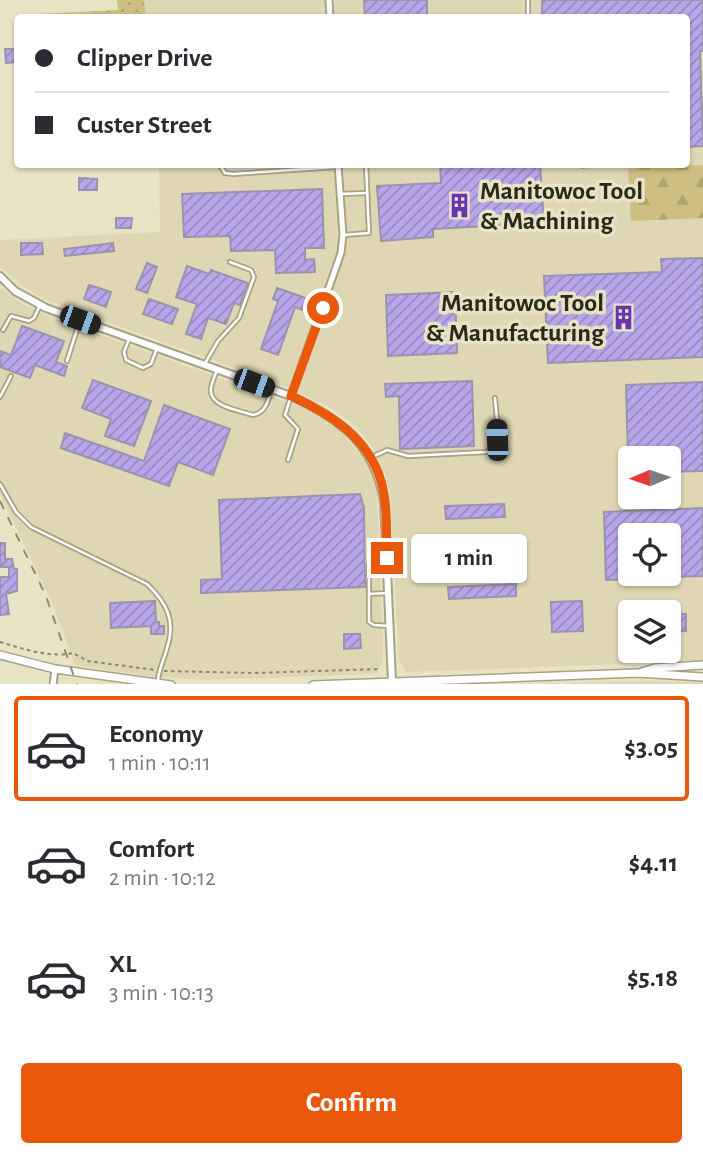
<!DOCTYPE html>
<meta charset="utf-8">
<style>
body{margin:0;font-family:"Alegreya Sans",sans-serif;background:#f7f7f7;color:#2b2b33;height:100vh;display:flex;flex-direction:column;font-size:26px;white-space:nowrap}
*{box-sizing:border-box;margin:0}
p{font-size:23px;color:#7c7c81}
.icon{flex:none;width:38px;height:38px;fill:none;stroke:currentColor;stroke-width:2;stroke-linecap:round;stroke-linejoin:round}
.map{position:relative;height:684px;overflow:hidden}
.details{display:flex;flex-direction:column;background:#fff;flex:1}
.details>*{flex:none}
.guide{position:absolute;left:14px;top:14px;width:676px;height:154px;border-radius:7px;box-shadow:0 2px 5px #0004;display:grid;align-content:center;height:154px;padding:0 21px;background:#fff}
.needle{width:46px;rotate:268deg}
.controls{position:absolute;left:618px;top:446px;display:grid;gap:14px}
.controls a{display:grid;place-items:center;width:63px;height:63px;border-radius:7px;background:#fff;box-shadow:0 2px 5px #0004;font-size:35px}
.end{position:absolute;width:32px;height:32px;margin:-16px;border:9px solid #ea580c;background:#fff;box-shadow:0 0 0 4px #fff}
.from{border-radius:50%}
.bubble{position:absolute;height:49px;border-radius:7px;background:#fff;box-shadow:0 2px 5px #0004;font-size:23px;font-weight:600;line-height:49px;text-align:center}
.car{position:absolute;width:21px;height:42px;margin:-21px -10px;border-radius:9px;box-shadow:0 0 5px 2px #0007;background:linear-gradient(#222 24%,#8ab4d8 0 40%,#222 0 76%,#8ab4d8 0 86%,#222 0)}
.guide b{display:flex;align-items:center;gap:24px;height:66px;font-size:26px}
.guide b+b{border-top:2px solid #e1e1e2}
.guide i{width:18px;height:18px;background:#2b2b33}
ul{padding:12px 0 0;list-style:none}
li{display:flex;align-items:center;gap:21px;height:105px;margin:0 14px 10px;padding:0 7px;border:4px solid transparent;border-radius:7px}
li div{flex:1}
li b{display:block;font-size:26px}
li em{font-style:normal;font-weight:600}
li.active{border-color:#ea580c}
li>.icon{width:63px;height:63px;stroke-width:1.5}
.cta{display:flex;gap:14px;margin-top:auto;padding:14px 21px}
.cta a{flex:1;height:80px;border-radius:7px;background:#ea580c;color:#fff;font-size:28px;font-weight:600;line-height:80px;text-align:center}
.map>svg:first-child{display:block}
.built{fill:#dfd7b4;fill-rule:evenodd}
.forest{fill:url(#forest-firs)}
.park{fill:url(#park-dots)}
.building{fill:url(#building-hatch);stroke:#9a93ad;stroke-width:2}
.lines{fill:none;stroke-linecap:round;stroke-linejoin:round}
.service-casing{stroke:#a8a287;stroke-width:6}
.minor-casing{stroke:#a8a287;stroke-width:9}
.tertiary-casing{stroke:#a8a287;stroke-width:10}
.secondary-casing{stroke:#a8a287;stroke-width:10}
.path{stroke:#8a8672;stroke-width:2;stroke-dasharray:3.5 3.5;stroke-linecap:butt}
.service{stroke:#fff;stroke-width:2.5}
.minor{stroke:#fff;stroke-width:5}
.tertiary{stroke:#fff;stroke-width:6}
.secondary{stroke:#fff;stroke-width:7}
.rail{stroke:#928d78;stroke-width:2;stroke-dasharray:9 9;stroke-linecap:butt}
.route{stroke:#ea580c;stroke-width:9}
.labels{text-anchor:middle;stroke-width:7;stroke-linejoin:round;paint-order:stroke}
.poi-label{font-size:26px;font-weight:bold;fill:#2b281d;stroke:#e9e3c6;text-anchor:start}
</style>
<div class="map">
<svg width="703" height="685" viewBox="0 0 703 685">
<defs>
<pattern id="forest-firs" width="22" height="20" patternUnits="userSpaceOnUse" patternTransform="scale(1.75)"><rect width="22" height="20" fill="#ccbf81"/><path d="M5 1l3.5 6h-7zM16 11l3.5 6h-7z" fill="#afa46f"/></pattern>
<pattern id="park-dots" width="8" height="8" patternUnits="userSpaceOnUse" patternTransform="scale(1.75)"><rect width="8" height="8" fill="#ccbf81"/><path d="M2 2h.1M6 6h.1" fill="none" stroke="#afa46f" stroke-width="1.8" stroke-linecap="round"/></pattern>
<pattern id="building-hatch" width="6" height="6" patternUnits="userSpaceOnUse" patternTransform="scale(1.75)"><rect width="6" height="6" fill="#b9a6ea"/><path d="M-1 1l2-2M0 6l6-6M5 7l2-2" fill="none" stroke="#9787bd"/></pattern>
</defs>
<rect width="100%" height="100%" fill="#e9e3c6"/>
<g class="built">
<path d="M144,0H703V661L406,672L399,662L390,492L384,472L373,448L357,428L331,408L282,385L43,299L22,286L0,267V240L160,232L159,165L686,164V18H146ZM630,458H668V497H630ZM630,536H668V574H630ZM630,612H668V651H630Z"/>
<polygon points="0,287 23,304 43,314 300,407 332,423 340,430 359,453 370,471 377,492 383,643 383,660 377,674 206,680 148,676 75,665 52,602 0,495"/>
<polygon points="643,681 703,682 703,684 541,684"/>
</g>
<polygon class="forest" points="703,165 703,218 631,221 628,169"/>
<polygon class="park" points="117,0 144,0 146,17 24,17 24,15 118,10"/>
<g class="building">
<polygon points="364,0 427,0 427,18 365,18"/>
<polygon points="542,0 703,0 703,51 700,51 703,146 686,147 686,18 542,18"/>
<polygon points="5,49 18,49 18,62 6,63"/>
<polygon points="440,164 540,164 544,223 433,229 433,237 381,241 377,186 441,183"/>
<polygon points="79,178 97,179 97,190 79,190"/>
<polygon points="322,189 324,248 305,248 305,260 314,259 315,272 276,273 275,250 231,251 230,236 184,237 182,194"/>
<polygon points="116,218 132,218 131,228 116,228"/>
<polygon points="21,243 42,243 43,254 21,255"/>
<polygon points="113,243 114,251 65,256 64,249"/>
<polygon points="703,258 703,357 548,363 544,276 662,272 661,259"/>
<polygon points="147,263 157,267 147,293 136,289"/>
<polygon points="187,266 209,274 211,270 248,283 240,305 234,303 226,324 208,318 201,339 186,334 197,304 176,297"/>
<polygon points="89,285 111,292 106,307 84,299"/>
<polygon points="277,288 306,298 302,310 295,307 278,355 261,349 278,301 273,299"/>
<polygon points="455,292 457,353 388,356 386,295"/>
<polygon points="149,299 178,309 172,324 143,314"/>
<polygon points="22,326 64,341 56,362 67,366 64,376 35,365 30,378 0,367 0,351 11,355"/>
<polygon points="93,380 151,401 134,446 105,436 111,419 82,408"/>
<polygon points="472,381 474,446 400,449 399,396 386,397 385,384"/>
<polygon points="703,382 703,471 668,472 668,458 628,458 626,385"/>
<polygon points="164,405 230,429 213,475 178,462 169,486 61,448 65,433 144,461"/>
<polygon points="360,494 364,508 365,587 201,593 201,580 222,579 219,500"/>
<polygon points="504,504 505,517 446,519 445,506"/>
<polygon points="703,508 703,576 668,577 668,536 630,536 630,579 606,580 604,512"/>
<polygon points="465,536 466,567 448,567 447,557 423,558 423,540"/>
<polygon points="0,543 5,543 5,559 12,559 14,569 17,569 17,591 6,594 9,614 0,615 0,577 9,577 9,567 0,567"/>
<polygon points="516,584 516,596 449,599 448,587"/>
<polygon points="155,601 156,622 159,622 159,626 164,626 164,634 151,634 151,626 111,628 110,603"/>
<polygon points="582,601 583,631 552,632 551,602"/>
<polygon points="663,603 676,603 676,614 686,614 686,631 668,632 668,612 664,612"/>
<polygon points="344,634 360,634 361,648 344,649"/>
</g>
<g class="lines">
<defs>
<g id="service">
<polyline points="528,0 528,18"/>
<polyline points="219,164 225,173 233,174 336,167"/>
<polyline points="583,164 583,166"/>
<polyline points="340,194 367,193"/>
<polyline points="343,235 369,233 366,164"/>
<polyline points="3,330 11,316 29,321 34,318 40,305"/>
<polyline points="129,339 124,352 126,360 143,368 151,364 157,348"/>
<polyline points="67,361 80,320"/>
<polyline points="204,365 218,341 239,318 254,277 251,270 230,262"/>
<path d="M217,370C215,376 210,385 211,392C212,407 241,411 253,415C266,413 268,400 272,389"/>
<polyline points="0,397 11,376"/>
<path d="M370,458L387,450L408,456L486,452C503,443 496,415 495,398"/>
<polyline points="288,460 298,429 285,415 291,396"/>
<path d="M0,484L16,512L31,527L147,584C167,603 176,621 167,648C164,660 159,668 158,680"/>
<polyline points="385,558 371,559 369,564 369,622 374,625 390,626"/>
<polyline points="369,594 387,593"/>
</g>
<g id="minor">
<polyline points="329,0 330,18"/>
<polyline points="291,396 341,253 343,235 338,164"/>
<polyline points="53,685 55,669"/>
</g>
<path id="tertiary" d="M0,276L15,291L46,308L291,396C341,419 374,444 384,501L392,682"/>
<g id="secondary">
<polyline points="0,655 55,669 171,685"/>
<polyline points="642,672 655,668 703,665"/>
<polyline points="313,685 638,673 703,677"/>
</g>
</defs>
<use href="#service" class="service-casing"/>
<use href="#minor" class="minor-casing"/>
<use href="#tertiary" class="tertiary-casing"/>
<use href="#secondary" class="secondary-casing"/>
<g class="path">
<path d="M0,642C24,649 49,658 73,653L88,661L155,670"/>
<polyline points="164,671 254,673 380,669"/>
</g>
<use href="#service" class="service"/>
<use href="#minor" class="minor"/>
<use href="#tertiary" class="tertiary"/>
<use href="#secondary" class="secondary"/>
<polyline class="rail" points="0,501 46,596 77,685"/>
</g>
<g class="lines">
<path class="route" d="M323,308L291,396C330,414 368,437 381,481C388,505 386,533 387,558"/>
</g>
<defs>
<symbol id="building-bare" viewBox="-9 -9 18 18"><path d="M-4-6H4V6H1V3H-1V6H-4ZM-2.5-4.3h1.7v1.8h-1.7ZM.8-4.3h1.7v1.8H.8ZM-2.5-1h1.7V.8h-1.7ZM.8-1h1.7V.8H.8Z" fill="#6435ad" stroke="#e9e3c6" stroke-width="2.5" paint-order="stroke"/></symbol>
</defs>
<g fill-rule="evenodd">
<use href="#building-bare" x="442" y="188" width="35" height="35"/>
<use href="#building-bare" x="606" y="300" width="35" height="35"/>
</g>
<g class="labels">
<g class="poi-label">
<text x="480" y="199">Manitowoc Tool<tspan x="480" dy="30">&amp; Machining</tspan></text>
<text x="604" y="311" text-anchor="end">Manitowoc Tool<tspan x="604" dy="30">&amp; Manufacturing</tspan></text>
</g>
</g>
</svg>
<div class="controls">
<a><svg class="needle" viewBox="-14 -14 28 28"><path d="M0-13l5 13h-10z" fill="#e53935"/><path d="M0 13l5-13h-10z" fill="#7c7c81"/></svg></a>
<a><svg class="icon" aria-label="locate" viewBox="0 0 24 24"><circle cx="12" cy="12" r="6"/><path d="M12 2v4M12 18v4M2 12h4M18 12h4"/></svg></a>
<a><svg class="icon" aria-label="layers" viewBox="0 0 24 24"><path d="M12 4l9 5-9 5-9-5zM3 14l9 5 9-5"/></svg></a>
</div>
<i class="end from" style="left:323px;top:308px"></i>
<i class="end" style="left:387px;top:558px"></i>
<div class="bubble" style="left:411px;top:534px;width:116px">1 min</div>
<i class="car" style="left:80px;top:320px;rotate:110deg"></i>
<i class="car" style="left:254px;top:383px;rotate:110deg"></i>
<i class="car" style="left:497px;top:440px;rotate:358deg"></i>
<div class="guide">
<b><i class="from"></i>Clipper Drive</b>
<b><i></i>Custer Street</b>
</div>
</div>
<section class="details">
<ul>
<li class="active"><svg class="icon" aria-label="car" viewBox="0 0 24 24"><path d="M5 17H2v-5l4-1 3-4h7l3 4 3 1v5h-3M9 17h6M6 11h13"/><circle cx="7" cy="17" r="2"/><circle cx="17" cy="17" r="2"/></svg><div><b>Economy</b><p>1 min · 10:11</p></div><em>$3.05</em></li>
<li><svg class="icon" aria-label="car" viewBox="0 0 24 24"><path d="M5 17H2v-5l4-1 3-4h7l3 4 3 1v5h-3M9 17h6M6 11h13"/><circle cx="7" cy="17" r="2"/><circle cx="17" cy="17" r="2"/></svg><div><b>Comfort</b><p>2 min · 10:12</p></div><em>$4.11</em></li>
<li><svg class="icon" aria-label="car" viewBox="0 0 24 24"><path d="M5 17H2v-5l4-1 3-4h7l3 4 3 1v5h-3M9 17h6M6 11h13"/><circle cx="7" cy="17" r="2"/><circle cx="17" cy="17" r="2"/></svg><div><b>XL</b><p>3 min · 10:13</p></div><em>$5.18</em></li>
</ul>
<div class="cta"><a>Confirm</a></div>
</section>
